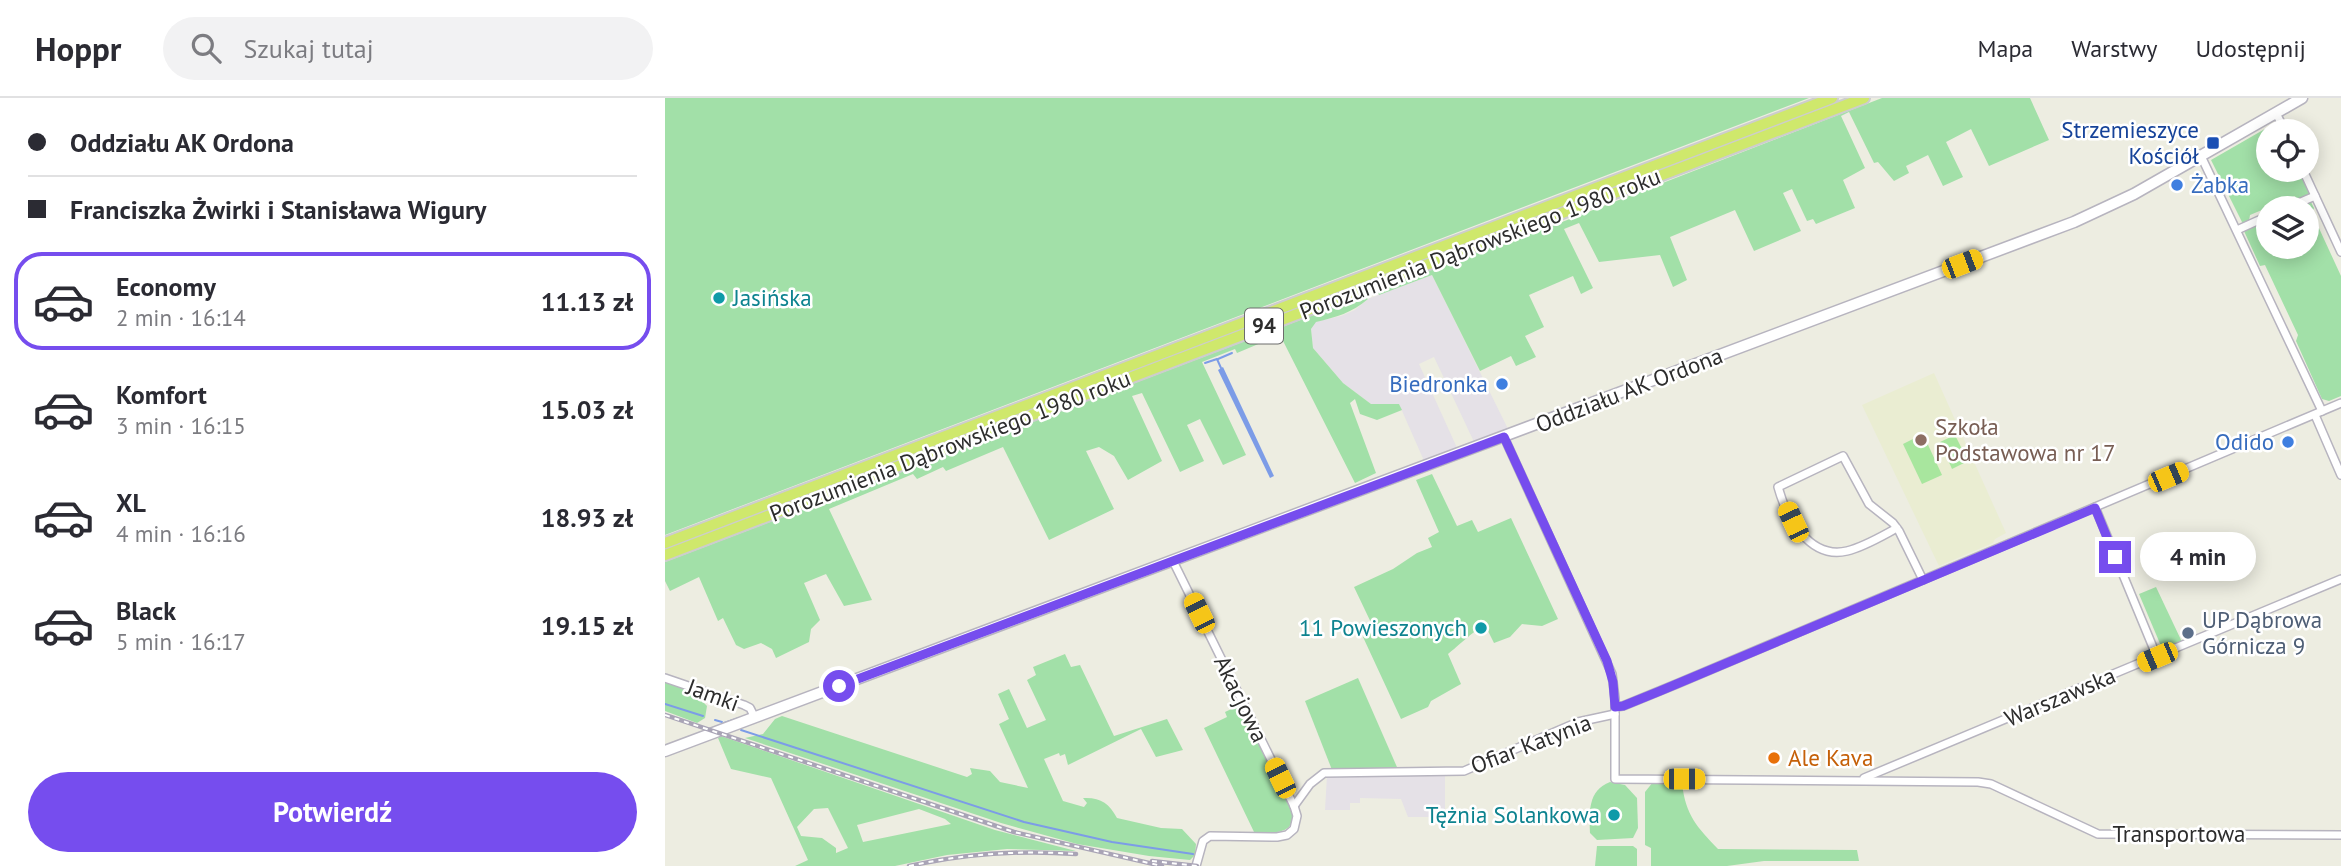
<!DOCTYPE html>
<html lang="pl">
<meta charset="utf-8">
<style>
body{margin:0;font-family:"PT Sans",sans-serif;background:#f2f2f3;color:#2b2b33;height:100vh;display:flex;flex-direction:column;font-size:26px;white-space:nowrap}
*{box-sizing:border-box;margin:0}
p{font-size:23px;color:#7c7c81}
.icon{flex:none;width:38px;height:38px;fill:none;stroke:currentColor;stroke-width:2;stroke-linecap:round;stroke-linejoin:round}
.map{position:relative;flex:1;overflow:hidden}
.sheet{display:flex;flex-direction:column;background:#fff;width:665px}
.sheet>*{flex:none}
.hud{display:grid;align-content:center;height:154px;padding:0 28px;background:#fff}
.tools{position:absolute;left:1591px;top:21px;display:grid;gap:14px}
.tools a{display:grid;place-items:center;width:63px;height:63px;border-radius:50%;background:#fff;box-shadow:0 4px 18px #0003;font-size:35px}
.end{position:absolute;width:32px;height:32px;margin:-16px;border:9px solid #764dee;background:#fff;box-shadow:0 0 0 4px #fff}
.from{border-radius:50%}
.bubble{position:absolute;height:49px;border-radius:24px;background:#fff;box-shadow:0 4px 18px #0003;font-size:23px;font-weight:700;line-height:49px;text-align:center}
.car{position:absolute;width:21px;height:42px;margin:-21px -10px;border-radius:9px;box-shadow:0 0 5px 2px #0007;background:linear-gradient(#f5c518 24%,#345 0 40%,#f5c518 0 76%,#345 0 86%,#f5c518 0)}
.hud b{display:flex;align-items:center;gap:24px;height:66px;font-size:26px}
.hud b+b{border-top:2px solid #e1e1e2}
.hud i{width:18px;height:18px;background:#2b2b33}
ul{padding:0;list-style:none}
li{display:flex;align-items:center;gap:21px;height:98px;margin:0 14px 10px;padding:0 14px;border:4px solid transparent;border-radius:28px}
li div{flex:1}
li b{display:block;font-size:26px}
li em{font-style:normal;font-weight:700}
li.on{border-color:#764dee}
li>.icon{width:63px;height:63px;stroke-width:1.5}
.button{display:flex;gap:14px;margin-top:auto;padding:14px 28px}
.button a{flex:1;height:80px;border-radius:42px;background:#764dee;color:#fff;font-size:28px;font-weight:700;line-height:80px;text-align:center}
header{display:flex;align-items:center;gap:42px;box-sizing:border-box;height:98px;padding:0 35px;background:#fff;border-bottom:2px solid #e1e1e2}
header strong{font-size:33px}
nav{display:flex;gap:38px;margin-inline-start:auto;font-size:24px}
.search{width:490px;height:63px;background:#f2f2f3;display:flex;align-items:center;gap:18px;box-sizing:border-box;padding:0 24px;border-radius:38px;color:#7c7c81;font-size:26px}
main{display:flex;flex:1;min-height:0}
.map>svg:first-child{display:block}
.industrial{fill:#e5e1e7}
.education{fill:#eaedd2}
.green{fill:#a2e0a8;fill-rule:evenodd}
.pitch{fill:#a8e69e}
.water{fill:#7c9ce7}
.lines{fill:none;stroke-linecap:round;stroke-linejoin:round}
.stream{stroke:#7c9ce7;stroke-width:2}
.street-casing{stroke:#b7b4bf;stroke-width:10}
.secondary-casing{stroke:#b7b4bf;stroke-width:13}
.primary-casing{stroke:#cdcdcd;stroke-width:14}
.street{stroke:#fff;stroke-width:7}
.secondary{stroke:#fff;stroke-width:10}
.primary{stroke:#cfe86c;stroke-width:10}
.rail-casing{stroke:#a9a4b6;stroke-width:4.5}
.rail{stroke:#fff;stroke-width:2;stroke-dasharray:5;stroke-linecap:butt}
.route{stroke:#764dee;stroke-width:9}
.transit-dot{fill:#1a4fb4;stroke:#fff;stroke-width:2.5}
.shop-dot{fill:#3f7fe0;stroke:#fff;stroke-width:2.5}
.culture-dot{fill:#0f9aa8;stroke:#fff;stroke-width:2.5}
.education-dot{fill:#8d6e63;stroke:#fff;stroke-width:2.5}
.service-dot{fill:#5c6f8a;stroke:#fff;stroke-width:2.5}
.food-dot{fill:#e8710a;stroke:#fff;stroke-width:2.5}
.labels{text-anchor:middle;stroke-width:5;stroke-linejoin:round;paint-order:stroke}
.shield{fill:#fff;stroke:#6c6c6c;stroke-width:2}
.shield-label{font-size:21px;font-weight:bold;fill:#2d2d2d}
.transit-label{font-size:23px;fill:#164399;stroke:#fff;text-anchor:end}
.shop-label{font-size:23px;fill:#366cbe;stroke:#fff;text-anchor:end}
.street-label{font-size:23px;fill:#2d2d2d;stroke:#fff}
.culture-label{font-size:23px;fill:#0d838f;stroke:#fff;text-anchor:end}
.education-label{font-size:23px;fill:#785e54;stroke:#fff;text-anchor:start}
.service-label{font-size:23px;fill:#4e5e75;stroke:#fff;text-anchor:start}
.food-label{font-size:23px;fill:#c56008;stroke:#fff;text-anchor:start}
</style>
<header>
<strong>Hoppr</strong>
<div class="search"><svg class="icon" aria-label="search" viewBox="0 0 24 24"><circle cx="10" cy="10" r="6"/><path d="M15 15l6 6"/></svg>Szukaj tutaj</div>
<nav><a>Mapa</a><a>Warstwy</a><a>Udostępnij</a></nav>
</header>
<main>
<section class="sheet">
<div class="hud">
<b><i class="from"></i>Oddziału AK Ordona</b>
<b><i></i>Franciszka Żwirki i Stanisława Wigury</b>
</div>
<ul>
<li class="on"><svg class="icon" aria-label="car" viewBox="0 0 24 24"><path d="M5 17H2v-5l4-1 3-4h7l3 4 3 1v5h-3M9 17h6M6 11h13"/><circle cx="7" cy="17" r="2"/><circle cx="17" cy="17" r="2"/></svg><div><b>Economy</b><p>2 min · 16:14</p></div><em>11.13 zł</em></li>
<li><svg class="icon" aria-label="car" viewBox="0 0 24 24"><path d="M5 17H2v-5l4-1 3-4h7l3 4 3 1v5h-3M9 17h6M6 11h13"/><circle cx="7" cy="17" r="2"/><circle cx="17" cy="17" r="2"/></svg><div><b>Komfort</b><p>3 min · 16:15</p></div><em>15.03 zł</em></li>
<li><svg class="icon" aria-label="car" viewBox="0 0 24 24"><path d="M5 17H2v-5l4-1 3-4h7l3 4 3 1v5h-3M9 17h6M6 11h13"/><circle cx="7" cy="17" r="2"/><circle cx="17" cy="17" r="2"/></svg><div><b>XL</b><p>4 min · 16:16</p></div><em>18.93 zł</em></li>
<li><svg class="icon" aria-label="car" viewBox="0 0 24 24"><path d="M5 17H2v-5l4-1 3-4h7l3 4 3 1v5h-3M9 17h6M6 11h13"/><circle cx="7" cy="17" r="2"/><circle cx="17" cy="17" r="2"/></svg><div><b>Black</b><p>5 min · 16:17</p></div><em>19.15 zł</em></li>
</ul>
<div class="button"><a>Potwierdź</a></div>
</section>
<div class="map">
<svg width="1676" height="768" viewBox="0 0 1676 768">
<rect width="100%" height="100%" fill="#edede1"/>
<g class="industrial">
<polygon points="767,177 844,333 810,346 769,259 754,266 793,352 760,365 734,306 706,306 678,285 648,250 646,231 650,224 676,218 690,212 703,201"/>
<polygon points="735,676 780,677 780,719 743,719 736,701 695,700 695,705 685,705 685,712 660,712 662,677"/>
</g>
<polygon class="education" points="1269,275 1341,435 1330,441 1328,445 1274,468 1197,307"/>
<g class="green">
<polygon points="0,0 1144,0 0,437"/>
<polygon points="1217,0 1365,0 1384,42 1324,68 1306,31 1281,44 1298,79 1278,88 1263,57 1241,68 1244,75 1229,83 1213,64 1209,65 1184,14 1176,18 1200,70 1178,82 1190,110 1151,126 1148,121 1142,123 1127,91 1118,95 1136,133 1089,153 1070,112 1005,139 1022,182 1008,189 995,157 934,164 914,125 899,131 928,190 916,196 908,178 864,197 879,229 860,238 871,259 851,268 846,258 815,273 767,177 714,197 712,190 879,131"/>
<polygon points="1612,24 1616,33 1603,33 1603,72 1634,72 1645,96 1632,103 1630,98 1585,117 1584,123 1578,126 1546,62"/>
<polygon points="1646,104 1649,110 1647,115 1676,178 1676,298 1664,303 1657,301 1631,243 1633,237 1600,167 1595,168 1579,133 1603,122 1603,149 1642,149 1642,110 1630,110"/>
<path d="M701,197L703,201C687,215 671,219 651,224L646,231L648,250L678,285L706,306H734L737,312L712,322L695,316L690,301L685,305L711,375L690,385L615,237L572,255L570,251L537,264L581,357L558,367L535,321L522,327L539,363L515,374L477,295L467,298L497,363L463,382L449,358L434,349L421,353L449,411L384,442L338,349L281,373L278,369L252,381L248,376L164,411L207,502L179,508L161,476L139,485L155,522L146,531L144,544L111,560L107,551L96,545L79,551L71,547L58,520L53,523L34,479L5,493L0,483V464Z"/>
<path d="M767,376L792,428L807,422L813,434L846,420L893,521L877,528L857,526L845,539L829,545L820,527C813,529 792,549 783,556L796,586L766,603L763,609L736,621L698,539L710,533L689,489L728,471L752,455L767,449L763,440L774,434L751,382Z"/>
<polygon points="1491,489 1517,544 1500,551 1496,548 1474,496"/>
<path d="M400,556L406,569L415,567L449,638L502,621L518,652L491,659L476,631L403,667L400,656L395,658L394,655L379,661L398,703L419,709L422,705L418,700C435,699 444,705 452,720L496,730L517,731L531,746L530,757L525,762L484,758L412,746L336,725L80,640L98,636L110,621L117,618L302,679L307,676L305,670L325,673L335,684L363,690L334,626L344,621L333,596L344,591L362,630L381,622L362,582L371,577L368,569Z"/>
<polygon points="693,580 735,676 669,677 640,603"/>
<polygon points="0,583 27,593 42,608 40,620 32,625 0,613"/>
<path d="M577,606L626,707C634,737 612,734 590,736L539,630L562,619L560,614Z"/>
<path d="M56,638L330,732L411,753L342,751L282,757L230,768H130L143,762L106,680L66,671L53,640ZM163,710L183,750L171,755V750L157,740L136,738L132,729L149,711ZM254,711L280,721L286,726L198,744L192,727Z"/>
<path d="M945,684L960,687L972,700L973,730L968,740L932,742L925,735C924,714 923,692 945,684Z"/>
<path d="M988,684L1017,686C1021,718 1032,729 1053,751L1192,752L1194,763H1099L1062,768H986V750L980,747V694Z"/>
<polygon points="932,748 968,748 972,751 972,768 930,768"/>
</g>
<g class="pitch">
<polygon points="1258,336 1277,377 1257,386 1238,346"/>
<polygon points="1290,337 1303,363 1287,371 1275,344"/>
</g>
<polygon class="water" points="558,269 609,378 605,380 553,272"/>
<g class="lines">
<g class="stream">
<polyline points="553,261 567,255"/>
<polyline points="540,265 552,261 556,270"/>
<polyline points="0,606 38,618"/>
<polyline points="50,622 57,624"/>
<polyline points="59,625 74,620"/>
<polyline points="76,632 359,724 447,744 528,756"/>
</g>
<defs>
<g id="street">
<polyline points="1611,15 1620,33"/>
<polyline points="1536,58 1657,313"/>
<polyline points="1638,72 1676,154"/>
<polyline points="1622,110 1650,98"/>
<polyline points="1572,132 1603,118"/>
<polyline points="1650,317 1676,377"/>
<polyline points="839,339 947,576 950,600 950,681 1313,684 1326,686 1433,736 1676,737"/>
<polyline points="1430,409 1492,559"/>
<path d="M1232,430C1217,438 1199,449 1182,453C1144,462 1121,418 1113,389L1178,358L1204,406L1228,425L1234,433L1258,482"/>
<polyline points="508,463 629,708 632,718 629,731 622,737 612,739 545,738 538,743 531,768"/>
<polyline points="0,580 79,607 85,610 90,620"/>
<polyline points="950,609 958,608 1014,585 1676,305"/>
<polyline points="1199,680 1676,481"/>
<polyline points="629,708 645,686 659,675 799,673 913,624 950,616"/>
</g>
<polyline id="secondary" points="0,653 1409,124 1469,96 1637,0"/>
<g id="primary">
<polyline points="0,445 1167,0"/>
<polyline points="0,457 1199,0"/>
</g>
</defs>
<use href="#street" class="street-casing"/>
<use href="#secondary" class="secondary-casing"/>
<use href="#primary" class="primary-casing"/>
<use href="#street" class="street"/>
<use href="#secondary" class="secondary"/>
<use href="#primary" class="primary"/>
<defs>
<g id="rail">
<polyline points="0,617 349,734 497,768"/>
<polyline points="487,763 532,768"/>
<path d="M244,768C298,756 356,752 411,756"/>
</g>
</defs>
<use href="#rail" class="rail-casing"/>
<use href="#rail" class="rail"/>
</g>
<g class="lines">
<polyline class="route" points="174,588 839,339 942,563 948,584 950,609 958,608 995,593 1430,410 1450,459"/>
</g>
<rect class="transit-dot" x="1541" y="38" width="14" height="14" rx="3.5"/>
<g class="shop-dot">
<circle cx="1512" cy="87" r="7"/>
<circle cx="837" cy="286" r="7"/>
<circle cx="1623" cy="344" r="7"/>
</g>
<g class="culture-dot">
<circle cx="54" cy="200" r="7"/>
<circle cx="816" cy="530" r="7"/>
<circle cx="949" cy="717" r="7"/>
</g>
<circle class="education-dot" cx="1256" cy="342" r="7"/>
<circle class="service-dot" cx="1523" cy="535" r="7"/>
<circle class="food-dot" cx="1109" cy="660" r="7"/>
<g class="labels">
<rect class="shield" x="580" y="210.5" width="38" height="35" rx="5"/>
<g class="shield-label">
<text x="599" y="235">94</text>
</g>
<g class="transit-label">
<text x="1534" y="40">Strzemieszyce<tspan x="1534" dy="26">Kościół</tspan></text>
</g>
<g class="shop-label">
<text x="1526" y="95" text-anchor="start">Żabka</text>
<text x="823" y="294">Biedronka</text>
<text x="1609" y="352">Odido</text>
</g>
<g class="street-label">
<text transform="translate(815 146) rotate(-21)" y="8">Porozumienia Dąbrowskiego 1980 roku</text>
<text transform="translate(964 292) rotate(-21)" y="8">Oddziału AK Ordona</text>
<text transform="translate(285 348) rotate(-21)" y="8">Porozumienia Dąbrowskiego 1980 roku</text>
<text transform="translate(48 597) rotate(20)" y="8">Jamki</text>
<text transform="translate(1395 599) rotate(-23)" y="8">Warszawska</text>
<text transform="translate(576 601) rotate(64)" y="8">Akacjowa</text>
<text transform="translate(866 646) rotate(-21)" y="8">Ofiar Katynia</text>
<text x="1514" y="744">Transportowa</text>
</g>
<g class="culture-label">
<text x="68" y="208" text-anchor="start">Jasińska</text>
<text x="802" y="538">11 Powieszonych</text>
<text x="935" y="725">Tężnia Solankowa</text>
</g>
<g class="education-label">
<text x="1270" y="337">Szkoła<tspan x="1270" dy="26">Podstawowa nr 17</tspan></text>
</g>
<g class="service-label">
<text x="1537" y="530">UP Dąbrowa<tspan x="1537" dy="26">Górnicza 9</tspan></text>
</g>
<g class="food-label">
<text x="1123" y="668">Ale Kava</text>
</g>
</g>
</svg>
<div class="tools">
<a><svg class="icon" aria-label="locate" viewBox="0 0 24 24"><circle cx="12" cy="12" r="6"/><path d="M12 2v4M12 18v4M2 12h4M18 12h4"/></svg></a>
<a><svg class="icon" aria-label="layers" viewBox="0 0 24 24"><path d="M12 4l9 5-9 5-9-5zM3 14l9 5 9-5"/></svg></a>
</div>
<i class="end from" style="left:174px;top:588px"></i>
<i class="end" style="left:1450px;top:459px"></i>
<div class="bubble" style="left:1475px;top:434px;width:116px">4 min</div>
<i class="car" style="left:1297px;top:166px;rotate:69deg"></i>
<i class="car" style="left:1503px;top:379px;rotate:67deg"></i>
<i class="car" style="left:1128px;top:424px;rotate:335deg"></i>
<i class="car" style="left:534px;top:515px;rotate:334deg"></i>
<i class="car" style="left:1492px;top:559px;rotate:247deg"></i>
<i class="car" style="left:615px;top:680px;rotate:334deg"></i>
<i class="car" style="left:1019px;top:681px;rotate:90deg"></i>
</div>
</main>
